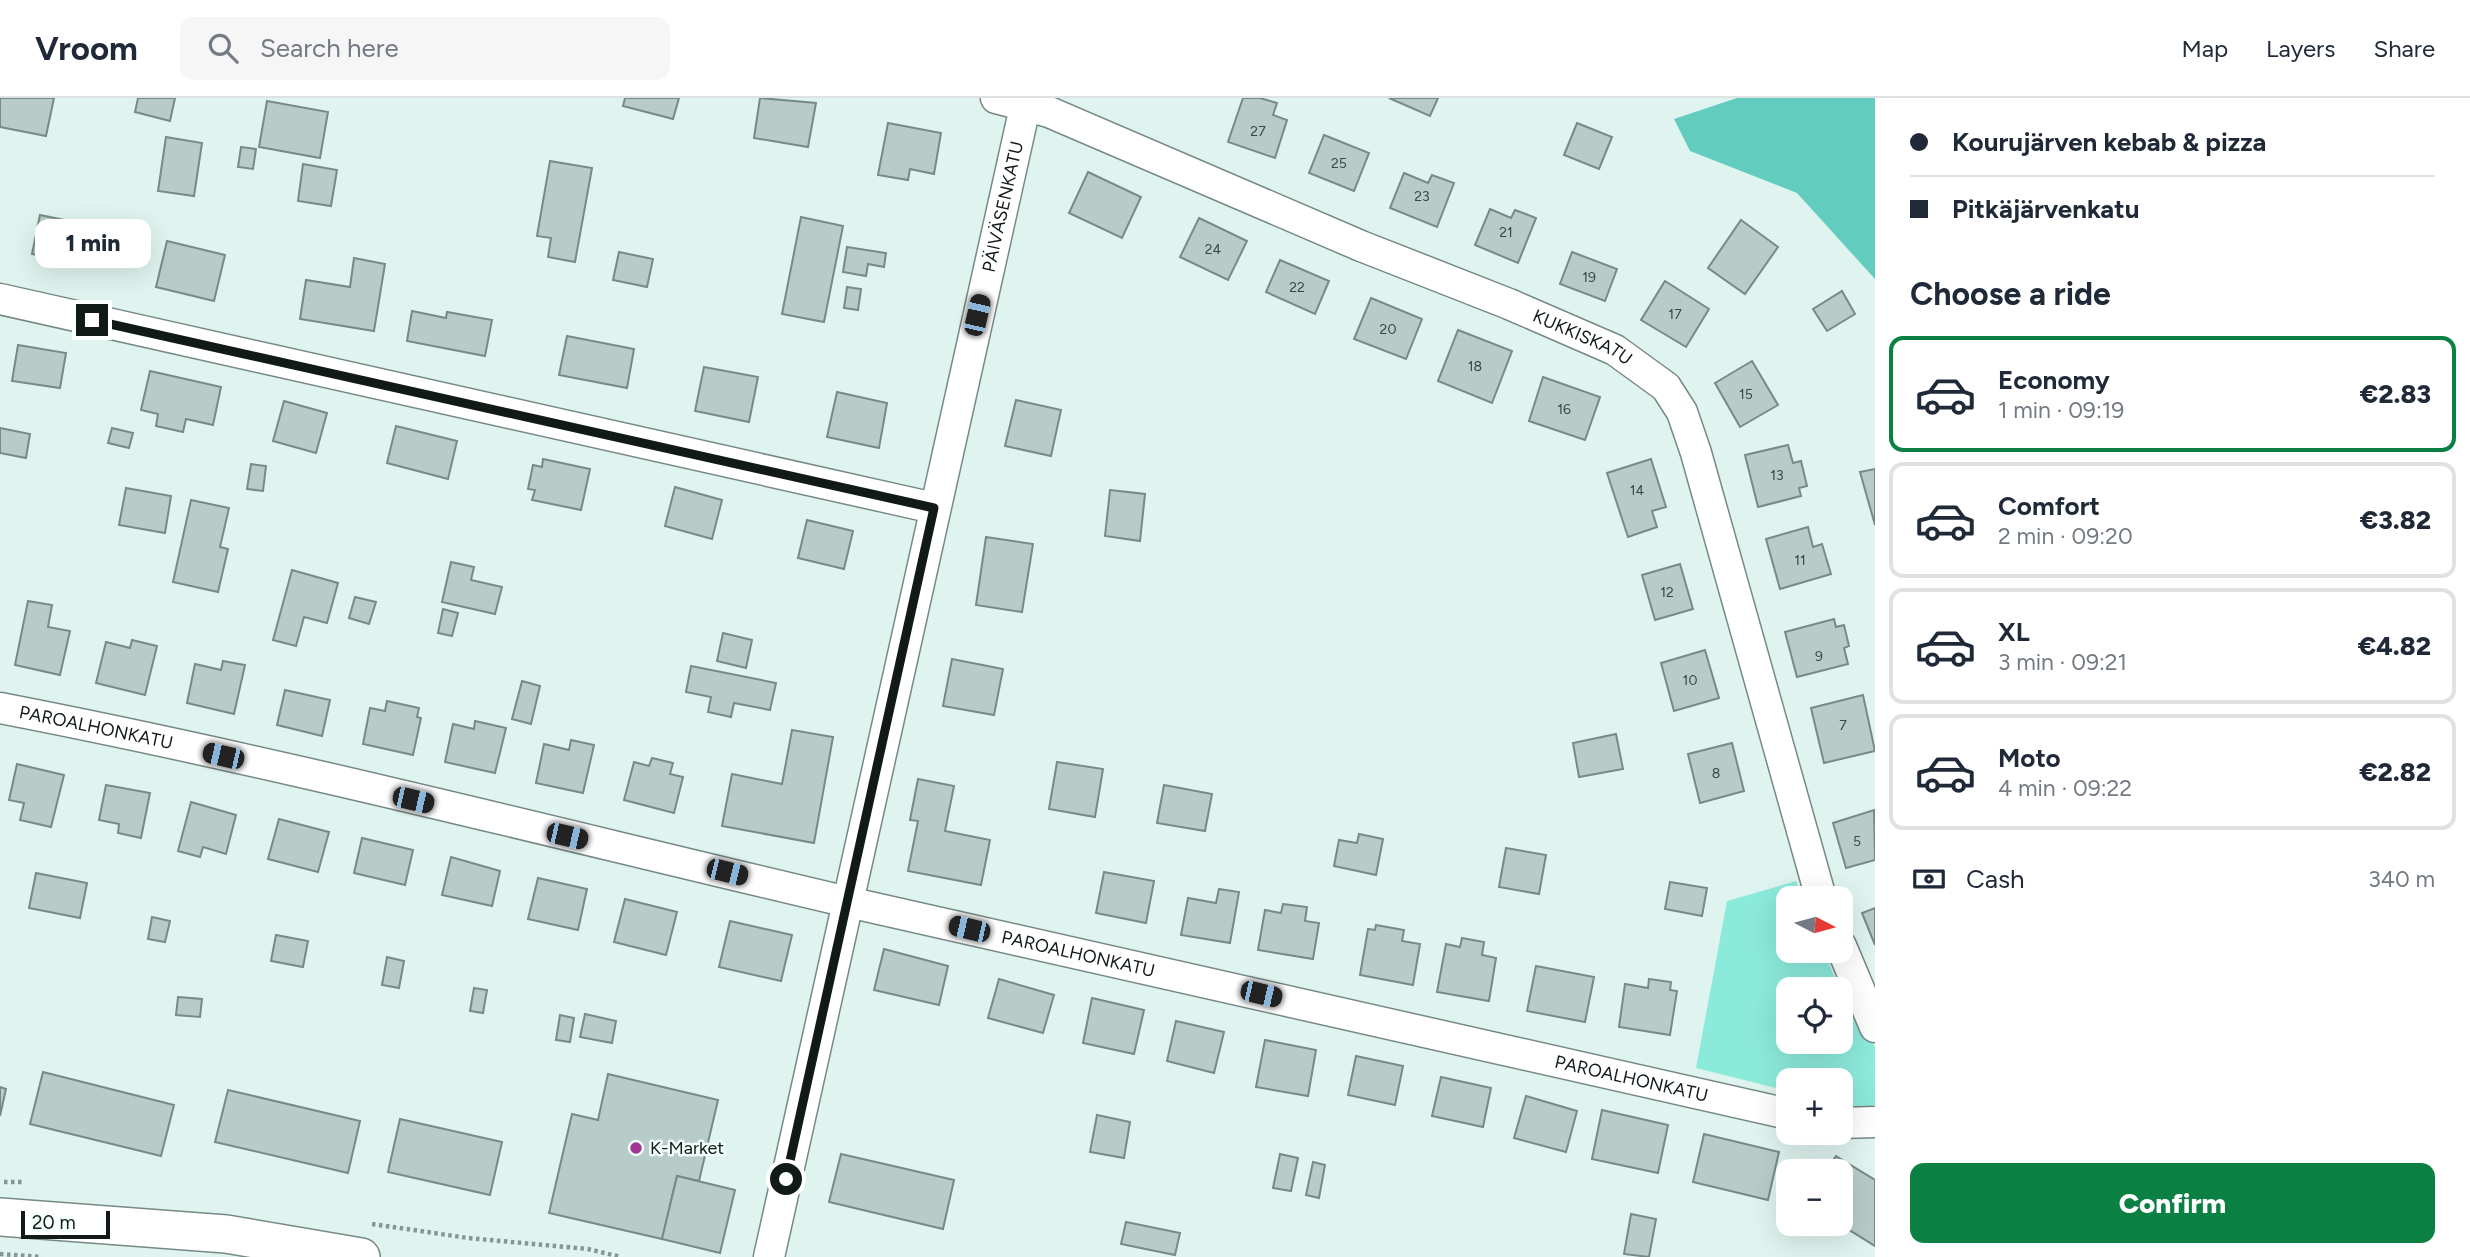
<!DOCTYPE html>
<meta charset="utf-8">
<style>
body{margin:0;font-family:Figtree,sans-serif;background:#f6f6f7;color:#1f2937;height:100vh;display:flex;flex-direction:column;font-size:26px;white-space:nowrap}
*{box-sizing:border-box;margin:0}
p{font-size:23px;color:#747a83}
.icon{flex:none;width:38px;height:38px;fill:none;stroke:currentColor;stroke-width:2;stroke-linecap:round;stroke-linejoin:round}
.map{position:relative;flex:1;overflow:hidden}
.side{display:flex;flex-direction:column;background:#fff;width:595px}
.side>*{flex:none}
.guide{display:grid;align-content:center;height:154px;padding:0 35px;background:#fff}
.needle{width:46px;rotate:96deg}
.tools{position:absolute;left:1776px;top:788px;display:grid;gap:14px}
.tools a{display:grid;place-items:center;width:77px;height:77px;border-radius:14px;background:#fff;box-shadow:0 7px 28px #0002;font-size:35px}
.scale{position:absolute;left:21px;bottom:18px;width:89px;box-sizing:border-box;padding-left:7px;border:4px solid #121a18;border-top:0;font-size:19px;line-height:24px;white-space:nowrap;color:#121a18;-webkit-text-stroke:5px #f2fefc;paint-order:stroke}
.end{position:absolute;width:32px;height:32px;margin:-16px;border:9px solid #121a18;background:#fff;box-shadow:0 0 0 4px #fff}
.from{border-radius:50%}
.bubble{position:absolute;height:49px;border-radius:14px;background:#fff;box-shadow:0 7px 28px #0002;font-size:23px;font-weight:800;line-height:49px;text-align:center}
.car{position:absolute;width:21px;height:42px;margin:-21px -10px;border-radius:9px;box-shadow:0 0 5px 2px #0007;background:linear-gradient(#222 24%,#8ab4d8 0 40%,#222 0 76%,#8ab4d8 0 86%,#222 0)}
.guide b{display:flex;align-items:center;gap:24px;height:66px;font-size:26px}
.guide b+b{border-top:2px solid #e0e1e3}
.guide i{width:18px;height:18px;background:#1f2937}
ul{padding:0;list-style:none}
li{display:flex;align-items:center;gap:21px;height:116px;margin:0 14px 10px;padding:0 21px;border:4px solid #e0e1e3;border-radius:14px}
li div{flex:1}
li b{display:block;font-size:26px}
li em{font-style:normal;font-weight:800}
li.active{border-color:#0b8043}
li>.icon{width:63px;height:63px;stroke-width:1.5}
h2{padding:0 35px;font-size:32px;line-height:84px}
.pay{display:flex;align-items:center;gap:18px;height:77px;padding:0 35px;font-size:26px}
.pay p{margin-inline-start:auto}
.primary-button{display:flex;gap:14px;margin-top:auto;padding:14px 35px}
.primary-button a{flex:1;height:80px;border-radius:14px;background:#0b8043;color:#fff;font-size:28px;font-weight:800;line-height:80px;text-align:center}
header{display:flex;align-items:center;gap:42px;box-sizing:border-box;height:98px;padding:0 35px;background:#fff;border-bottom:2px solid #e0e1e3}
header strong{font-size:33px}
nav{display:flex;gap:38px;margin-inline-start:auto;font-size:24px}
.search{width:490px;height:63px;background:#f6f6f7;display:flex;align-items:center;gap:18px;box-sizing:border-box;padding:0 24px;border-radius:14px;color:#747a83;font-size:26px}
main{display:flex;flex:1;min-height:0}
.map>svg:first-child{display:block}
.green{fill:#8ceadb}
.forest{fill:#62cdbe}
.building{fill:#b7cbc7;stroke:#778a87;stroke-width:2}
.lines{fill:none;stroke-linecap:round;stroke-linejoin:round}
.minor-casing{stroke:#768986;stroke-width:33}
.major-casing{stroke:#768986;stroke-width:40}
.path{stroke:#879693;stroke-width:4.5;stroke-dasharray:3.5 3.5;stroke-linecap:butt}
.minor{stroke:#fff;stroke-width:30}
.major{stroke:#fff;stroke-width:37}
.route{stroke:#121a18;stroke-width:9}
.poi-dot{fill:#a13494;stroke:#f2fefc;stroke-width:2.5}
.labels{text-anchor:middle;stroke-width:5;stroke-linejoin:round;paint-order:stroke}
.number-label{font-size:14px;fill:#3b4644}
.street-label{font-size:18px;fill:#121a18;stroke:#f2fefc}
.poi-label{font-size:18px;fill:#121a18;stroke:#f2fefc;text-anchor:start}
</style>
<header>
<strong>Vroom</strong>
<div class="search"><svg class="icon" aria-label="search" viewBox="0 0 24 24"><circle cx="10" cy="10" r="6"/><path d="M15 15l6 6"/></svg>Search here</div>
<nav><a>Map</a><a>Layers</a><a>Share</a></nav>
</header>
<main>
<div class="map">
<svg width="1875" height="1159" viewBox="0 0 1875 1159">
<rect width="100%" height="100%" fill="#dff3ef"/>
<polygon class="green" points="1796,783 1802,800 1788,800 1788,852 1823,852 1840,891 1788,891 1788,943 1841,943 1841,892 1875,949 1875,1007 1864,1010 1841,1006 1841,982 1788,982 1788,993 1696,970 1727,803"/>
<polygon class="forest" points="1737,0 1875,0 1875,181 1797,95 1690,53 1674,21"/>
<g class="building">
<polygon points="0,0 54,0 46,38 0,29"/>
<polygon points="138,0 175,0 170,23 135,14"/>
<polygon points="625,0 679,0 673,21 623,8"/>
<polygon points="760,0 816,5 808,49 754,40"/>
<polygon points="1243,0 1260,0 1277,5 1273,17 1287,22 1275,60 1228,44"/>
<polygon points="1389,0 1438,0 1430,18"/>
<polygon points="267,3 328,14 320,60 259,49"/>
<polygon points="888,25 941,35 934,76 910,71 908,82 878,77"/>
<polygon points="1577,25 1612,39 1599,71 1564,57"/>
<polygon points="1324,37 1369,55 1354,93 1309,75"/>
<polygon points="166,39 202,45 194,98 158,93"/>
<polygon points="241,49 256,51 253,71 238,69"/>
<polygon points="550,63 592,70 575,164 548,159 551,140 537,138"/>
<polygon points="303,66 337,72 331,108 298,103"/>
<polygon points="1088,74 1141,99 1122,140 1069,115"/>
<polygon points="1404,75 1428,85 1432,77 1454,85 1437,129 1390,110"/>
<polygon points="1490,111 1511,120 1515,112 1536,120 1518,165 1475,147"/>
<polygon points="40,117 99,129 92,168 32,156"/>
<polygon points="801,119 843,128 824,224 782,216"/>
<polygon points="1199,120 1247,143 1228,182 1180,159"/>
<polygon points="1741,122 1778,149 1745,196 1708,170"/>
<polygon points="167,143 225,157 214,203 156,189"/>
<polygon points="847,149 886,155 884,169 868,166 866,178 843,174"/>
<polygon points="619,154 653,161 647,189 613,182"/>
<polygon points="1572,154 1617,171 1605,203 1560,186"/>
<polygon points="354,160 385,166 374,233 300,221 306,182 350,189"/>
<polygon points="1280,162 1329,183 1315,216 1266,194"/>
<polygon points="1665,183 1709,211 1686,249 1641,222"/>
<polygon points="847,189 861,191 858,212 844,210"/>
<polygon points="1842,193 1855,216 1827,233 1813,211"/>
<polygon points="1371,200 1422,221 1406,261 1354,241"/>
<polygon points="412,213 446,220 447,214 492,222 485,258 407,243"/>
<polygon points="1458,232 1512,253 1492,305 1438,283"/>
<polygon points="567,238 634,251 627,290 559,277"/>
<polygon points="18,247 66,255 60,290 12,283"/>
<polygon points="1752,263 1778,307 1740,329 1715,285"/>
<polygon points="704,269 758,279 749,324 695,313"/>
<polygon points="150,273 221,289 213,327 186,321 183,334 156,328 158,316 141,312"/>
<polygon points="1543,279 1600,299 1585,342 1529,323"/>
<polygon points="837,294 887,305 879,350 827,339"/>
<polygon points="1016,302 1061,312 1051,358 1005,348"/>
<polygon points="284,303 327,315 316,355 273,343"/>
<polygon points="396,328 457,343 448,381 387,365"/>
<polygon points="0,330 30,336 26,360 0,355"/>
<polygon points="112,330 133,335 129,350 108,345"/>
<polygon points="1788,347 1793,365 1801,363 1807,388 1799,390 1801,398 1758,409 1745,357"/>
<polygon points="543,361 590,371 581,412 532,402 535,392 528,391 533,367 542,369"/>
<polygon points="1651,361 1666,409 1652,413 1657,429 1628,439 1607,375"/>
<polygon points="251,366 266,368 263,393 247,391"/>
<polygon points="1875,371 1875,427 1860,374"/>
<polygon points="675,389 722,402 712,441 665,428"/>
<polygon points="126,390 171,398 165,435 119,427"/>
<polygon points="1110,392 1145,396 1140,443 1105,438"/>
<polygon points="191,402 229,410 220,449 228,451 218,494 173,484"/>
<polygon points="807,422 853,433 844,471 798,460"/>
<polygon points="1808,429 1813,449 1822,446 1831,476 1780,491 1766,441"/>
<polygon points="986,439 1033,446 1022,514 976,507"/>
<polygon points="451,464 474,469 471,482 502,489 495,516 442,504"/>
<polygon points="1680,466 1693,511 1655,522 1642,477"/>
<polygon points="292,472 338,485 327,525 304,519 296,548 273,542"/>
<polygon points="355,499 376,504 369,526 349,520"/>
<polygon points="28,503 52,507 48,529 70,533 60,577 15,567"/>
<polygon points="443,511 458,515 452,538 438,535"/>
<polygon points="1834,521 1836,529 1844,527 1849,548 1844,550 1848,566 1797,579 1785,534"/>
<polygon points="723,535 752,542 746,570 717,563"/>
<polygon points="132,542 157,548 145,597 96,585 106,544 130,550"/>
<polygon points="1705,552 1719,600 1674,613 1661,565"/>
<polygon points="952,561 1003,571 994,617 943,608"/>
<polygon points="223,563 245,567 234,616 187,605 195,566 221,572"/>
<polygon points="691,568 776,585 770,612 734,605 731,619 708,614 711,599 686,594"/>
<polygon points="522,583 540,588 531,626 512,621"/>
<polygon points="285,592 330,602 322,638 277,627"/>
<polygon points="1863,597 1875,653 1824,665 1811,610"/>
<polygon points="387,603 419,610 417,619 421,620 413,657 363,646 370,610 385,613"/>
<polygon points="475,623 506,630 495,675 445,664 453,626 474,631"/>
<polygon points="792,632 833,639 814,745 722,728 732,676 782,686"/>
<polygon points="1616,636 1623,671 1579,679 1573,645"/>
<polygon points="571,642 594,647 583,695 536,685 544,646 569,652"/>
<polygon points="1732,645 1744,693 1700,705 1688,656"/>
<polygon points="652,660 673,665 670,676 683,679 674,715 624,702 634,664 649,668"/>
<polygon points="1057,664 1103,671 1095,719 1049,711"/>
<polygon points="17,666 64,677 51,729 20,722 24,705 9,702"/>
<polygon points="918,681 954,688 945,733 990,742 981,787 908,773 918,723 910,722"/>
<polygon points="106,687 150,695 141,740 118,735 119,726 99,722"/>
<polygon points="1164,687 1212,696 1205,733 1157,725"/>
<polygon points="191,704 236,717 226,756 203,749 200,759 178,753"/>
<polygon points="1874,712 1875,762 1846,770 1833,725"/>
<polygon points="279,721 329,734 318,774 268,761"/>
<polygon points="1359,736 1383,741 1376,777 1334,768 1339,742 1357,745"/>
<polygon points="362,740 413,752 405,787 354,775"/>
<polygon points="1506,750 1546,757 1539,796 1499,789"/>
<polygon points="451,759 500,773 492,808 442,797"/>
<polygon points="1104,774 1154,783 1146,825 1096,815"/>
<polygon points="36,775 87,785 80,820 29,810"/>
<polygon points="538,780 587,791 578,832 528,821"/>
<polygon points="1670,784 1707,790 1702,818 1665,811"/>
<polygon points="1219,791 1239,794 1230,845 1181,837 1188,800 1216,805"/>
<polygon points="625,801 677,814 666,857 614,844"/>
<polygon points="1283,806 1307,809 1305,823 1319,825 1313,861 1258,852 1265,812 1281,815"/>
<polygon points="1875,810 1875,847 1862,815"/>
<polygon points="152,819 170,823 165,844 148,841"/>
<polygon points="730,823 792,837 781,883 719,869"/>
<polygon points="1376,827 1404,832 1402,843 1420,846 1413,887 1360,877 1368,831 1375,832"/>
<polygon points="276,837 308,843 303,869 271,863"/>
<polygon points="1462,840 1484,844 1482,857 1496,860 1489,903 1437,894 1446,846 1460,849"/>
<polygon points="884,851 948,868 939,907 874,892"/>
<polygon points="387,859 404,863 399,890 382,887"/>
<polygon points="1536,868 1594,879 1585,924 1527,913"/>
<polygon points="999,881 1054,897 1043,935 988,920"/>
<polygon points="1649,881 1671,884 1670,892 1677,893 1670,937 1619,929 1625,886 1648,890"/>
<polygon points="474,890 487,892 483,915 470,913"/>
<polygon points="178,899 202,901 200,919 176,917"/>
<polygon points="1092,900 1144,912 1134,956 1083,945"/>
<polygon points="585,916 616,923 612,945 580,939"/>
<polygon points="560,917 574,920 570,944 556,942"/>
<polygon points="1176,923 1224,934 1214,975 1167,963"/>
<polygon points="1265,942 1316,952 1308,998 1256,989"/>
<polygon points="1356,958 1403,968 1395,1007 1348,997"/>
<polygon points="43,974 174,1007 161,1058 30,1026"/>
<polygon points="608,976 718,1002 699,1083 677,1078 662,1141 549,1115 572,1016 598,1022"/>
<polygon points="1441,979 1491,990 1483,1029 1432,1018"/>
<polygon points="0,989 6,991 0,1018"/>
<polygon points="228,992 360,1023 348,1075 215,1044"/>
<polygon points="1526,998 1577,1013 1566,1054 1514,1040"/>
<polygon points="1602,1012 1668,1027 1658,1075 1592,1061"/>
<polygon points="1097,1017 1130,1024 1124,1060 1090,1054"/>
<polygon points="400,1021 502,1044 490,1097 388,1074"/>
<polygon points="1704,1036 1779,1054 1768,1102 1693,1084"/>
<polygon points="841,1056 954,1082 943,1131 829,1104"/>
<polygon points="1280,1056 1298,1060 1291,1093 1273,1090"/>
<polygon points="1836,1058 1875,1082 1875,1148 1838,1125 1841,1125 1841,1073 1826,1073"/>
<polygon points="1313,1064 1325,1067 1319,1100 1306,1097"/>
<polygon points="677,1078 735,1092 720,1155 662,1141"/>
<polygon points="1631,1116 1656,1121 1649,1159 1624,1156"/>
<polygon points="1126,1124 1180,1135 1175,1157 1121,1146"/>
</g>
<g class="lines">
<defs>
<g id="minor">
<path id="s1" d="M996,0L1049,14L1361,148L1509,206L1615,252L1666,289L1682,314L1696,355L1821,800"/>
<polyline points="0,201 934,410"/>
<path id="s2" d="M0,610C285,665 566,738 848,804L1788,1016"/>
<polyline points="1841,848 1875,929"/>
<polyline points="1841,1025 1875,1024"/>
<path id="s3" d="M769,1159L1027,0"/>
</g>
<polyline id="major" points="0,1119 226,1136 361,1159"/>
</defs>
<use href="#minor" class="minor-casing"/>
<use href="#major" class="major-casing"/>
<g class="path">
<polyline points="4,1084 23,1084"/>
<polyline points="372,1126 468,1140 588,1151 621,1159"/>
<polyline points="0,1156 42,1159"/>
</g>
<use href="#minor" class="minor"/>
<use href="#major" class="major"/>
</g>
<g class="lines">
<polyline class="route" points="92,222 934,410 786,1081"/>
</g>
<circle class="poi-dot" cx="636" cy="1050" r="7"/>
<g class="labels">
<g class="number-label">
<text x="1258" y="38">27</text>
<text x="1339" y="70">25</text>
<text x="1422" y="103">23</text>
<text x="1506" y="139">21</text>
<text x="1213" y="156">24</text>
<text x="1589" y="184">19</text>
<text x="1297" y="194">22</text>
<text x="1675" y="221">17</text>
<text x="1388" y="236">20</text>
<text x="1475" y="273">18</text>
<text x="1746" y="301">15</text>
<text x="1564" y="316">16</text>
<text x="1777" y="382">13</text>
<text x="1637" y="397">14</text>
<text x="1800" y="467">11</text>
<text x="1667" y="499">12</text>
<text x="1819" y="563">9</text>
<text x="1690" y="587">10</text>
<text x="1843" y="632">7</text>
<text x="1716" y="680">8</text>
<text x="1857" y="748">5</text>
</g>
<g class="street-label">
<text dy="6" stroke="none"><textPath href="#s3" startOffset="1076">PÄIVÄSENKATU</textPath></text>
<text dy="6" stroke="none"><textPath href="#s1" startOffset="634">KUKKISKATU</textPath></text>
<text dy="6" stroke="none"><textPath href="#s2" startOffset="98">PAROALHONKATU</textPath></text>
<text dy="6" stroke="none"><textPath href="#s2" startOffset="1106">PAROALHONKATU</textPath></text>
<text dy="6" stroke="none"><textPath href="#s2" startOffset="1673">PAROALHONKATU</textPath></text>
</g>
<g class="poi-label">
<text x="650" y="1056">K-Market</text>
</g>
</g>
</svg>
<div class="tools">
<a><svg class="needle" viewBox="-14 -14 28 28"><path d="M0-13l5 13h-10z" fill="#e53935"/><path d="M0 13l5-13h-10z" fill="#747a83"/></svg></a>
<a><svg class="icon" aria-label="locate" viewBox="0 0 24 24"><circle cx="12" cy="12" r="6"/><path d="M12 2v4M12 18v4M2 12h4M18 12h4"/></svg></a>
<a>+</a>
<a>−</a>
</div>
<div class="scale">20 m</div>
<i class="end from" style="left:786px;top:1081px"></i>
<i class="end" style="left:92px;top:222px"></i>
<div class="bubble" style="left:35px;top:121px;width:116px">1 min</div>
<i class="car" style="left:977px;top:217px;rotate:13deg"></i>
<i class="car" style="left:223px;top:658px;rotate:283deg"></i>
<i class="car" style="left:413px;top:702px;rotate:103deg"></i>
<i class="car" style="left:567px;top:738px;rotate:103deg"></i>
<i class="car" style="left:727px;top:774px;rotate:104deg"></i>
<i class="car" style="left:969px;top:831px;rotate:283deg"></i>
<i class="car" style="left:1261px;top:896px;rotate:103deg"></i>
</div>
<section class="side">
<div class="guide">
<b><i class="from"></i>Kourujärven kebab &amp; pizza</b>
<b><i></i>Pitkäjärvenkatu</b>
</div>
<h2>Choose a ride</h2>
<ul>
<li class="active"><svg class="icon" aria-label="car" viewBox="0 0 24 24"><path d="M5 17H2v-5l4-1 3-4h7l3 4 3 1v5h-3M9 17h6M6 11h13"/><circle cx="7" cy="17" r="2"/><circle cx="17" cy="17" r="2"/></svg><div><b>Economy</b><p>1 min · 09:19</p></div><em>€2.83</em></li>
<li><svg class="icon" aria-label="car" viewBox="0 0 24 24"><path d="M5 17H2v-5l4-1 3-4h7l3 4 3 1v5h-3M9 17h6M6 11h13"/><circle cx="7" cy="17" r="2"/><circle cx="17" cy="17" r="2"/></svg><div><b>Comfort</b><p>2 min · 09:20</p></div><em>€3.82</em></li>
<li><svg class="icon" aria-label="car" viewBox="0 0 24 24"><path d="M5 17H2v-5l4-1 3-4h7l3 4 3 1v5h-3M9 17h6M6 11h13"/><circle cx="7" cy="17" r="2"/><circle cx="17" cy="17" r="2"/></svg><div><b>XL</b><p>3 min · 09:21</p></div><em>€4.82</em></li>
<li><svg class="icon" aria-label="car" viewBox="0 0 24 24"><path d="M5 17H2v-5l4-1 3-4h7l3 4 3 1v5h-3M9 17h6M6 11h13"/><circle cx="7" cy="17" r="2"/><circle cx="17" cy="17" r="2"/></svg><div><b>Moto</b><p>4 min · 09:22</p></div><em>€2.82</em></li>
</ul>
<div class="pay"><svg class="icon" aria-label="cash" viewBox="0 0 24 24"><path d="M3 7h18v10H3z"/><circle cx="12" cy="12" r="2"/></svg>Cash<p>340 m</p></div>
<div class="primary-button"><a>Confirm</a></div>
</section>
</main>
